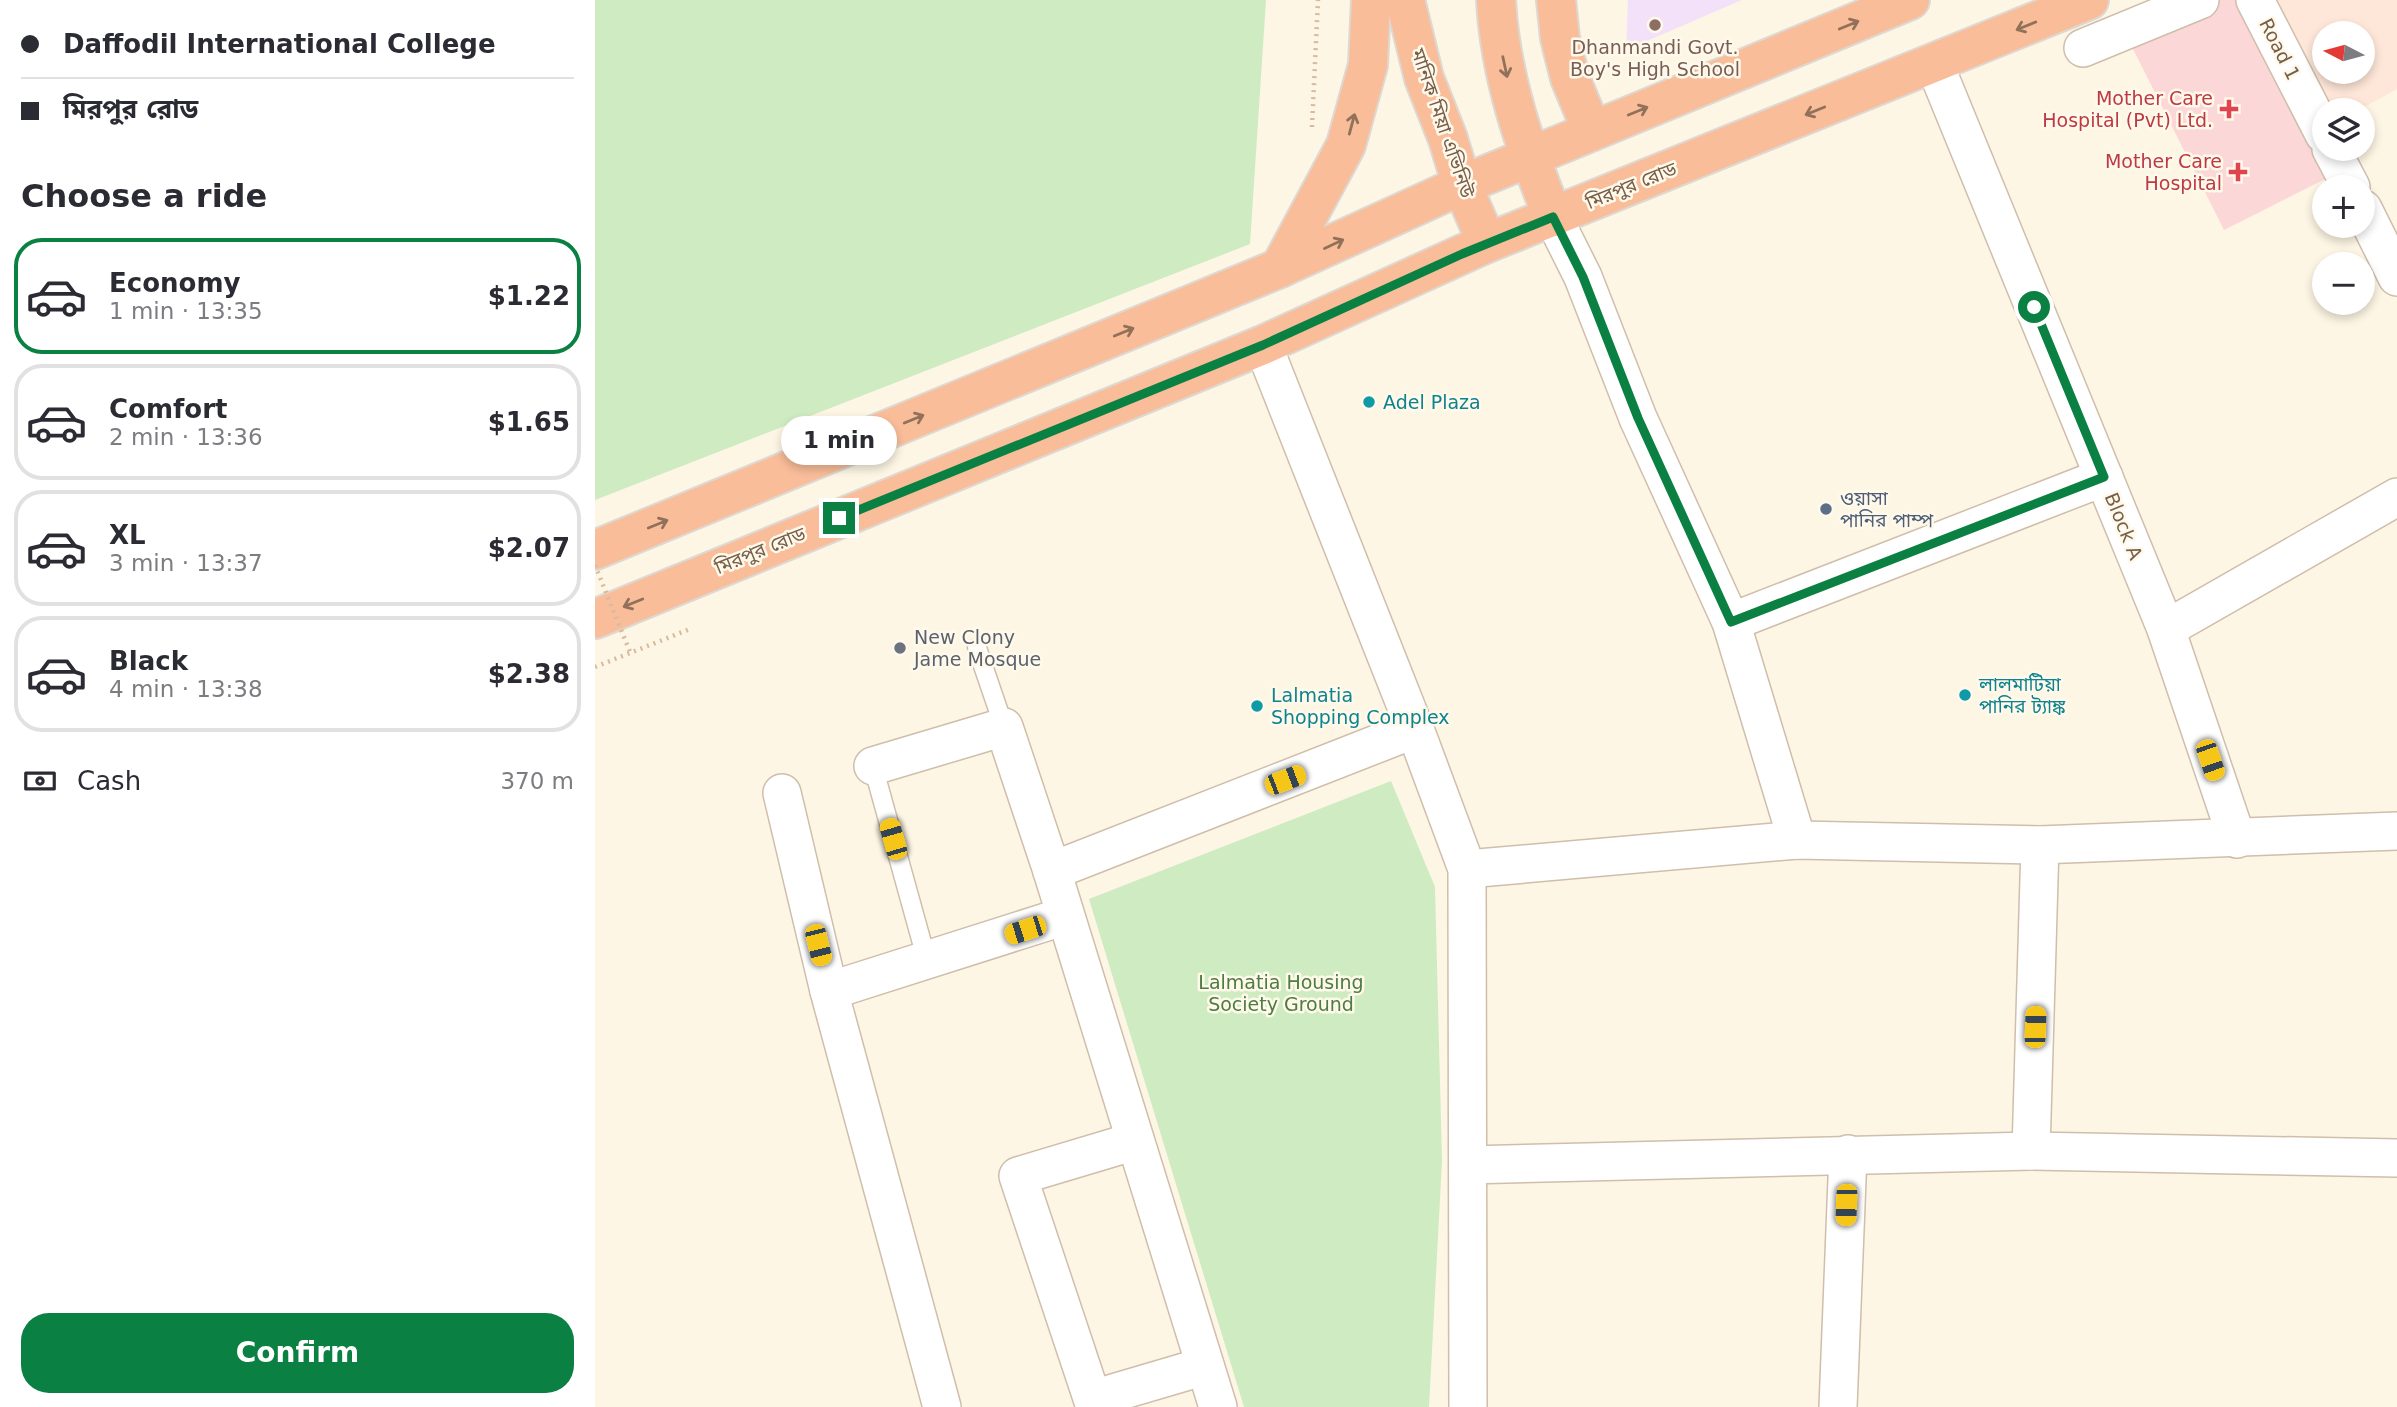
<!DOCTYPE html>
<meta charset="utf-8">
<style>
body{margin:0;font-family:"DejaVu Sans","Noto Sans Bengali",sans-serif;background:#f2f2f3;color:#2b2b33;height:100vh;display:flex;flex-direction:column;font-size:26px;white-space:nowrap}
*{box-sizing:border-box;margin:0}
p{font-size:23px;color:#7c7c81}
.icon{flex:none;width:38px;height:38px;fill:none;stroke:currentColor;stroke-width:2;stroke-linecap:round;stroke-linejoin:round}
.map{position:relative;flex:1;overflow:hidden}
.drawer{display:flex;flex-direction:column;background:#fff;width:595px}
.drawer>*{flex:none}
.guide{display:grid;align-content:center;height:154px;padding:0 21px;background:#fff}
.needle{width:46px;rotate:276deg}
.fabs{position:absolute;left:1717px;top:21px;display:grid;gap:14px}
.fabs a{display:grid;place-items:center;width:63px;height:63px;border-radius:50%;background:#fff;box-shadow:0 4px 10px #0003;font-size:35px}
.end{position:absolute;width:32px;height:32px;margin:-16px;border:9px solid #0b8043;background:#fff;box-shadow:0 0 0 4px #fff}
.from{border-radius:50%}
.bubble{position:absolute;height:49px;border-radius:24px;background:#fff;box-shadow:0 4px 10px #0003;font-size:23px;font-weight:700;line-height:49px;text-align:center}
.car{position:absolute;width:21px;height:42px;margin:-21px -10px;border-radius:9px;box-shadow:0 0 5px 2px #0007;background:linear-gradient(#f5c518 24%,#345 0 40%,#f5c518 0 76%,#345 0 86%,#f5c518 0)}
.guide b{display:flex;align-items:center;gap:24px;height:66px;font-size:26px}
.guide b+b{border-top:2px solid #e1e1e2}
.guide i{width:18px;height:18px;background:#2b2b33}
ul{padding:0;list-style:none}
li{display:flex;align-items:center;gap:21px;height:116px;margin:0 14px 10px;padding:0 7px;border:4px solid #e1e1e2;border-radius:28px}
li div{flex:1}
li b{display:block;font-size:26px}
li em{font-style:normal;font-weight:700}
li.selected{border-color:#0b8043}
li>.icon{width:63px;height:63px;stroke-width:1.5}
h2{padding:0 21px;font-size:32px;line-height:84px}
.pay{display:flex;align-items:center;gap:18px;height:77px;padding:0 21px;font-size:26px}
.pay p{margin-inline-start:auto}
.button{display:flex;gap:14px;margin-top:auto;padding:14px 21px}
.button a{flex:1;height:80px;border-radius:28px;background:#0b8043;color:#fff;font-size:28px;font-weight:700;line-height:80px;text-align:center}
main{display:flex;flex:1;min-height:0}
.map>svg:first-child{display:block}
.commercial{fill:#fee7d8;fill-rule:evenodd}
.education{fill:#f3e1f9}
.medical{fill:#fbd7d8}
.green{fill:#ceebc2}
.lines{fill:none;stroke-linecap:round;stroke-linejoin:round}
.lane-casing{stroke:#cfbeab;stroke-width:21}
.street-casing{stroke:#cfbeab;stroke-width:40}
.highway-casing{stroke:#ded8d3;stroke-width:42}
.path{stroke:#d8bb9e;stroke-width:4.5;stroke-dasharray:2 5;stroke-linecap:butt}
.lane{stroke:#fff;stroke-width:18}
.street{stroke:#fff;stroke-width:37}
.highway{stroke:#f9bd99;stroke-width:38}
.path-bridge{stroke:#d8bb9e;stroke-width:4.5;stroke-dasharray:2 5;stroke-linecap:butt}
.oneway{stroke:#917159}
.route{stroke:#0b8043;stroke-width:9}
.education-dot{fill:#8d6e63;stroke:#fff9eb;stroke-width:2.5}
.health-dot{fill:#e0444e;stroke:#fff9eb;stroke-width:2.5}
.culture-dot{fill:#0f9aa8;stroke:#fff9eb;stroke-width:2.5}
.service-dot{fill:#5c6f8a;stroke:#fff9eb;stroke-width:2.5}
.worship-dot{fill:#6b7280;stroke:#fff9eb;stroke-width:2.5}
.labels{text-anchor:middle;stroke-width:5;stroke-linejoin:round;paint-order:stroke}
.education-label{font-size:19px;fill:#785e54;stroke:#fff9eb}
.street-label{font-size:19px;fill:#775e49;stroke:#fff9eb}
.health-label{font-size:19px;fill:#be3a42;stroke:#fff9eb;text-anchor:end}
.culture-label{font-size:19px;fill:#0d838f;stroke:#fff9eb;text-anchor:start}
.service-label{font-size:19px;fill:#4e5e75;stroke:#fff9eb;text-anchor:start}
.worship-label{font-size:19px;fill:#5b616d;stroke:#fff9eb;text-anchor:start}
.park-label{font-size:19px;fill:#4c7d41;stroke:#fff9eb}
</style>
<main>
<section class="drawer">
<div class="guide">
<b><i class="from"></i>Daffodil International College</b>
<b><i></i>মিরপুর রোড</b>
</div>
<h2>Choose a ride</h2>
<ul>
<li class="selected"><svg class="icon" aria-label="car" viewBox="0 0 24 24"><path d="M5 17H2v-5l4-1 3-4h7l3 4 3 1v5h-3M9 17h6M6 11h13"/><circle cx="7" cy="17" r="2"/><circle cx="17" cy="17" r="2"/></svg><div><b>Economy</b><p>1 min · 13:35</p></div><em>$1.22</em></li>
<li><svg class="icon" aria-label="car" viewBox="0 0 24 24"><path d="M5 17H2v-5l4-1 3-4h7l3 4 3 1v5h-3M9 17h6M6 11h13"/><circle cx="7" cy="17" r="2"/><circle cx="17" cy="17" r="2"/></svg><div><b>Comfort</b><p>2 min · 13:36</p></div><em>$1.65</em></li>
<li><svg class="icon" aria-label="car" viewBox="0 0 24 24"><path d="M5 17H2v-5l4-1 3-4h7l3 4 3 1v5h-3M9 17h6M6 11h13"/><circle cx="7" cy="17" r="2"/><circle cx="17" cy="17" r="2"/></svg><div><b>XL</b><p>3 min · 13:37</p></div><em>$2.07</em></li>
<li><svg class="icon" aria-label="car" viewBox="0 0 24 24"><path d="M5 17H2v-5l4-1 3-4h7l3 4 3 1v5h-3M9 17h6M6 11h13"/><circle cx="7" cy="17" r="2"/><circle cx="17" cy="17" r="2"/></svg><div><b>Black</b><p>4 min · 13:38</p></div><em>$2.38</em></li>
</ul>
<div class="pay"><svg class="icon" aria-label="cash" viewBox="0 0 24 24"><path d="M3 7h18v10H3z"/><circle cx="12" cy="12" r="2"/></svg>Cash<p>370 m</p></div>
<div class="button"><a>Confirm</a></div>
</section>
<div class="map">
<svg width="1802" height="1407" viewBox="0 0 1802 1407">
<rect width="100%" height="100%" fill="#fdf6e4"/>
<path class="commercial" d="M1676,0H1802V89L1764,110H1732ZM1729,33H1768V72H1729Z"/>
<polygon class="education" points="1033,0 1147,0 1031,50"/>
<polygon class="medical" points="1621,0 1640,0 1736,176 1629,230 1535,43"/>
<g class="green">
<polygon points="0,0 671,0 655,244 0,500"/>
<polygon points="796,781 840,887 847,1161 834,1407 649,1407 494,899"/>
</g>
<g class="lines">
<defs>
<g id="lane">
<polyline points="382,648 409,727"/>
<polyline points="278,766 332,961"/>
</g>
<g id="street">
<polyline points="1660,0 1729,134"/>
<polyline points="1488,48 1605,0"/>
<polyline points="1339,63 1571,629 1642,839"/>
<polyline points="1736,149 1756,187"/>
<polyline points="1768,209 1802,277"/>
<polyline points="958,217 988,277 1043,418 1136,622 1202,840"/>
<polyline points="668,345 820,729 872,869 873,1407"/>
<polyline points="1136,622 1509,477"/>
<polyline points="1571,629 1802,497"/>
<polyline points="278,766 409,727 457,871"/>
<polyline points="187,793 234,991"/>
<polyline points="872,869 1202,840 1445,845 1802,831"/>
<polyline points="1436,1151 1445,845"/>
<polyline points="873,1165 1436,1151 1802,1158"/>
<polyline points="498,1399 610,1366"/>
<polyline points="347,1407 234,991 470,916"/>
<polyline points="500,1407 423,1176 540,1141"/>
<polyline points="623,1407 457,871 820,729"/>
<polyline points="1243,1407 1253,1154"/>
</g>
<g id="highway">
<polyline points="810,0 829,78 853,139 867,185 892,243"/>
<path d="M901,0C905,76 930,147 958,217"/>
<polyline points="961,0 965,38 975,78 997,131"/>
<polyline points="685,268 751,145 773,65 776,0"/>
<polyline points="0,550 685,268 867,185 1315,0"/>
<polyline points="0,619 668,345 892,243 1494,0"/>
</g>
</defs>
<use href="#lane" class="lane-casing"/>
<use href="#street" class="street-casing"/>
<use href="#highway" class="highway-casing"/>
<g class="path">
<polyline points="717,127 723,0"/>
<polyline points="0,667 95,629"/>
</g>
<use href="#lane" class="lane"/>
<use href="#street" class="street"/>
<use href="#highway" class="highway"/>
<polyline class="path-bridge" points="0,565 35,652"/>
</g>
<defs><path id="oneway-shaft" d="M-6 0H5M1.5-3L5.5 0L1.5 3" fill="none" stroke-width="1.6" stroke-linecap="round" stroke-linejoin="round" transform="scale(1.75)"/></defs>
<g class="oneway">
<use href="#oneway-shaft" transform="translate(1254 25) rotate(-22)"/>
<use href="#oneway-shaft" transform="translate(1431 26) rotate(158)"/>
<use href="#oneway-shaft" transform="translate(910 67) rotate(78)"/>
<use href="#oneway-shaft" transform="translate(1043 111) rotate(-22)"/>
<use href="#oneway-shaft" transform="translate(1220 111) rotate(158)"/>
<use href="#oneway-shaft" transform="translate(757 124) rotate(-75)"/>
<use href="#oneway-shaft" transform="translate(739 244) rotate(-25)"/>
<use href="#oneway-shaft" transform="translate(529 332) rotate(-22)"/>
<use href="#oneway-shaft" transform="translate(319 419) rotate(-22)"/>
<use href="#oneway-shaft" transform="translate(63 524) rotate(-22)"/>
<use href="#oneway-shaft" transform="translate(38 603) rotate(158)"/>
</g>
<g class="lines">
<polyline class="route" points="244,518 668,345 867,254 958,217 988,277 1043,418 1136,622 1509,477 1439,307"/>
</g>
<circle class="education-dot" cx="1060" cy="25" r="7"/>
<g class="health-dot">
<path d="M1630.5 98.5h7v7h7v7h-7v7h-7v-7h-7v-7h7z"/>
<path d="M1639.5 161.5h7v7h7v7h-7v7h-7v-7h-7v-7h7z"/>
</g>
<g class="culture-dot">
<circle cx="774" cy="402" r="7"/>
<circle cx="1370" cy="695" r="7"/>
<circle cx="662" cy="706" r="7"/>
</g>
<circle class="service-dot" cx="1231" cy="509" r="7"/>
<circle class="worship-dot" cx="305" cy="648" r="7"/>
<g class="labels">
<g class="education-label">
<text x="1060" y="54">Dhanmandi Govt.<tspan x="1060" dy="22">Boy's High School</tspan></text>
</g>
<g class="street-label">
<text transform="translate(1685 49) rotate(63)" y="7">Road 1</text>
<text transform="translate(848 123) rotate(71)" y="7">মানিক মিয়া এভিনিউ</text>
<text transform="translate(1036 185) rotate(-22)" y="7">মিরপুর রোড</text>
<text transform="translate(1529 526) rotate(68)" y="7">Block A</text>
<text transform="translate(165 550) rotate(-22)" y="7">মিরপুর রোড</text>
</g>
<g class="health-label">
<text x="1618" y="105">Mother Care<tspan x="1618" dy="22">Hospital (Pvt) Ltd.</tspan></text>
<text x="1627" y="168">Mother Care<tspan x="1627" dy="22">Hospital</tspan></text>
</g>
<g class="culture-label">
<text x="788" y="409">Adel Plaza</text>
<text x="1384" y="691">লালমাটিয়া<tspan x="1384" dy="22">পানির ট্যাঙ্ক</tspan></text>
<text x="676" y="702">Lalmatia<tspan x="676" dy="22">Shopping Complex</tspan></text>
</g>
<g class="service-label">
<text x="1245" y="505">ওয়াসা<tspan x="1245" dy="22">পানির পাম্প</tspan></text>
</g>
<g class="worship-label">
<text x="319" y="644">New Clony<tspan x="319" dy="22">Jame Mosque</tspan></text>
</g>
<g class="park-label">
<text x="686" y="989">Lalmatia Housing<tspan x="686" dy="22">Society Ground</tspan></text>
</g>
</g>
</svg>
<div class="fabs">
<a><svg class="needle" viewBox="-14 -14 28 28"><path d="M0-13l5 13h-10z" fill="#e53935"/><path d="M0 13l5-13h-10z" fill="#7c7c81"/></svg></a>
<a><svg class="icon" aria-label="layers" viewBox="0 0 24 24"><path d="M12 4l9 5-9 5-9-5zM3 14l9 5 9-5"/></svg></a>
<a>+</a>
<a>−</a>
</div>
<i class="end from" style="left:1439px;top:307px"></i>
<i class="end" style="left:244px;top:518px"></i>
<div class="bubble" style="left:186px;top:416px;width:116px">1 min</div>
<i class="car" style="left:1615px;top:760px;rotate:161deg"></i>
<i class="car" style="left:690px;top:780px;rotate:69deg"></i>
<i class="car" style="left:298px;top:839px;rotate:344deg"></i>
<i class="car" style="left:430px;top:930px;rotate:252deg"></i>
<i class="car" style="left:223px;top:945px;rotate:166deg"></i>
<i class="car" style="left:1440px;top:1027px;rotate:2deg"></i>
<i class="car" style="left:1251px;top:1205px;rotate:182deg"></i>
</div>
</main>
